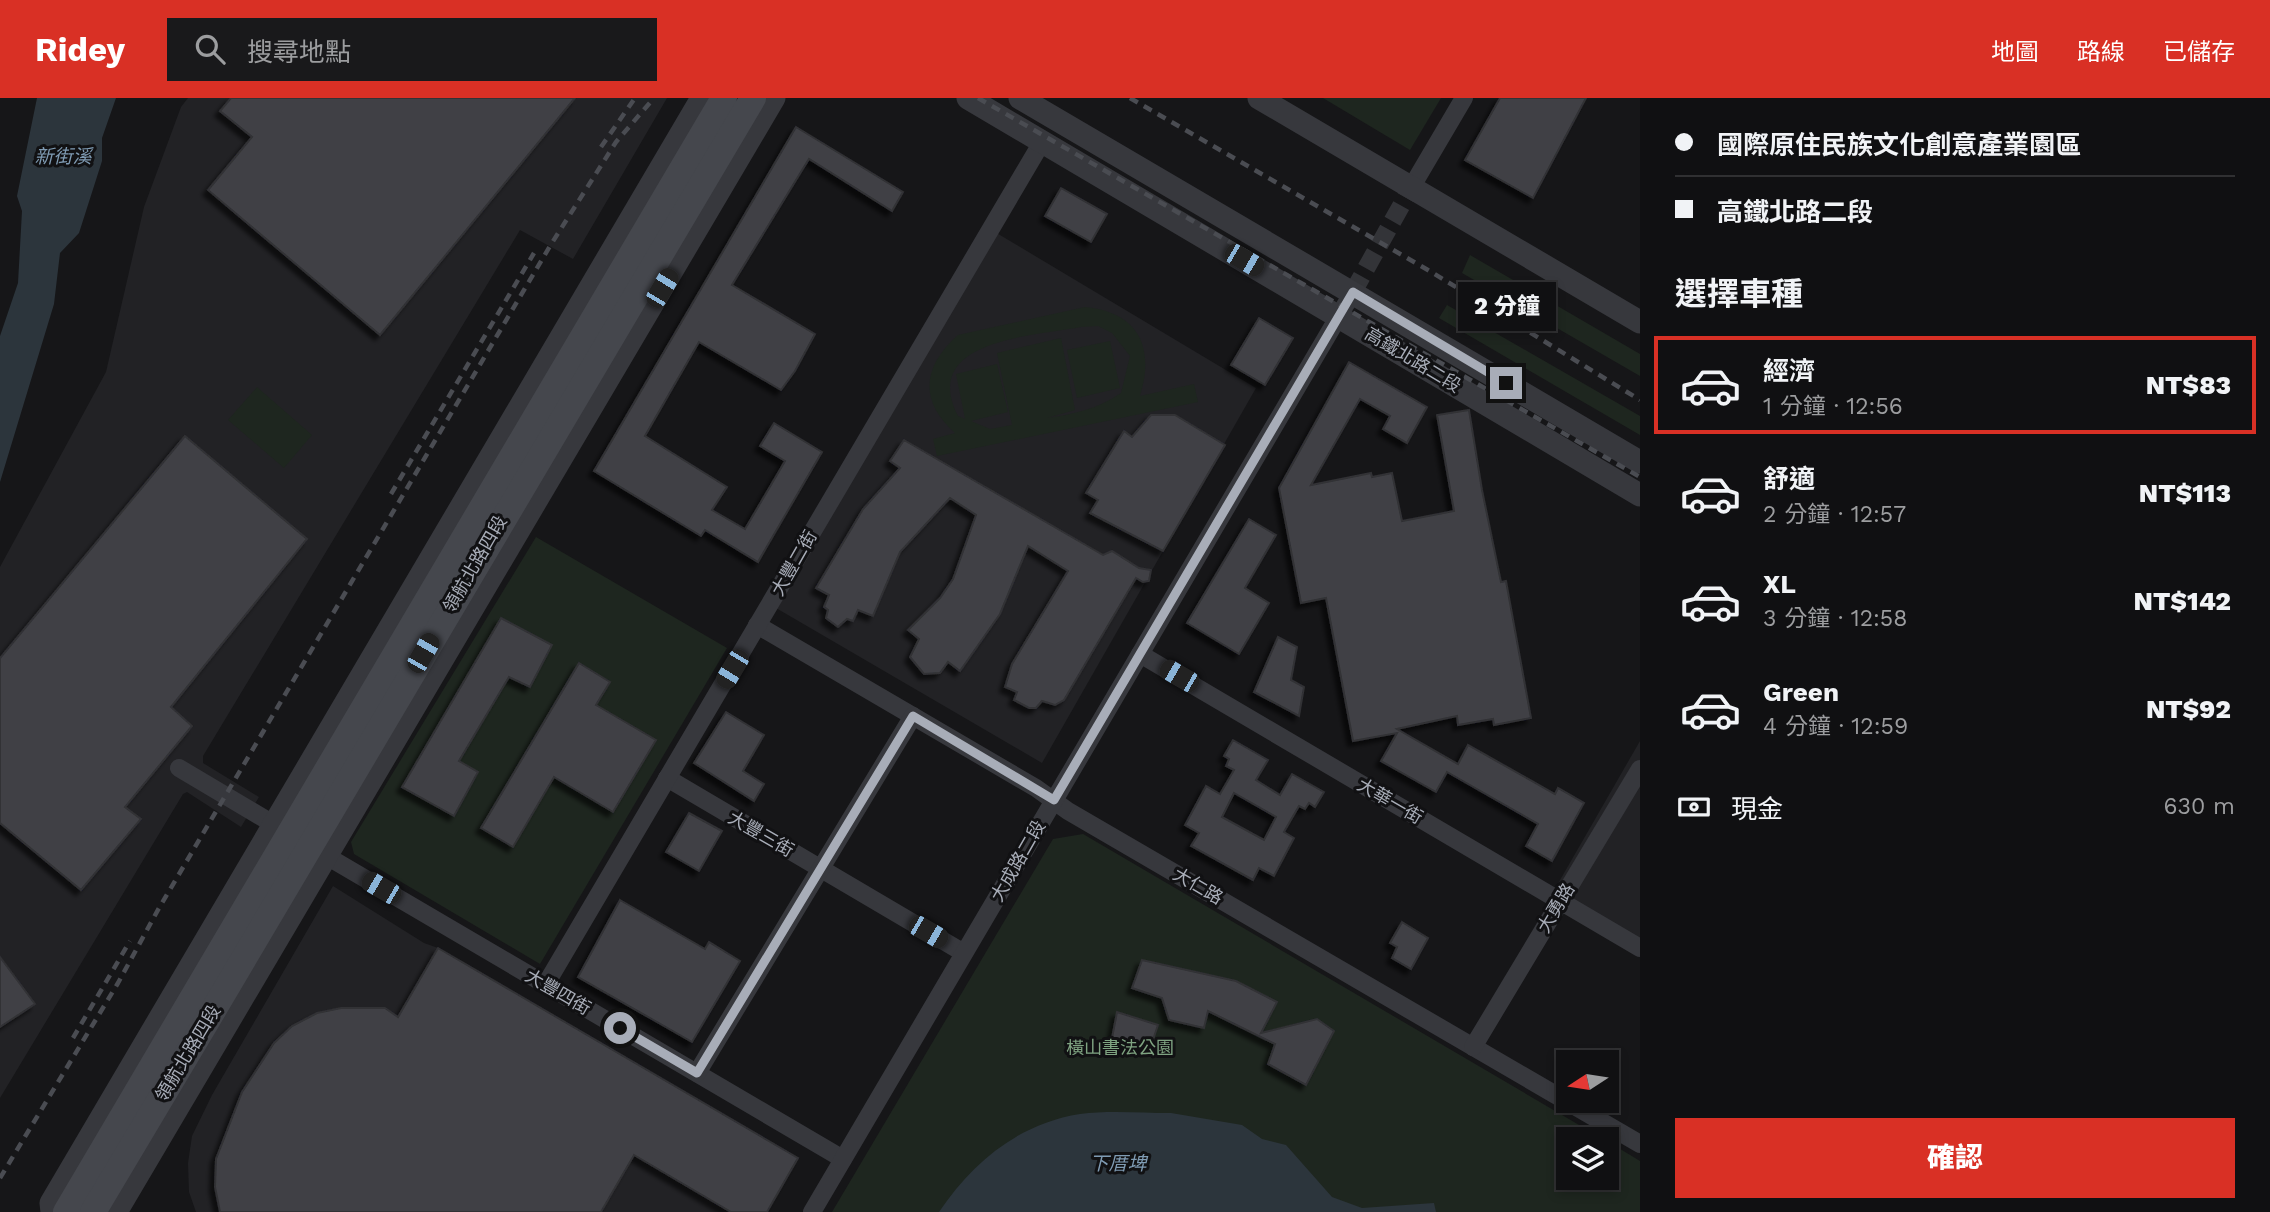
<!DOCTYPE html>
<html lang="zh-TW">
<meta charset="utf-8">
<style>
body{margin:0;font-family:"Work Sans","Noto Sans TC",sans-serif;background:#19191b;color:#f1f3f6;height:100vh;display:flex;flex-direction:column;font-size:26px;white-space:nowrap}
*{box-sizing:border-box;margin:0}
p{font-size:23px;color:#9c9d9f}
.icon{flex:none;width:38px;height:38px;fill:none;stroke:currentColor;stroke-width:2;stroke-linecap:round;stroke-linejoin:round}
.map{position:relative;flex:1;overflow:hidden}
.panel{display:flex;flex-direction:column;background:#101012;width:630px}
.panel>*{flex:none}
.hud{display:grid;align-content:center;height:154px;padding:0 35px;background:#101012}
.needle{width:46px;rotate:258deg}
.fabs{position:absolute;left:1556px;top:952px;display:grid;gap:14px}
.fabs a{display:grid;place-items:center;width:63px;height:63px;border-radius:0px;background:#101012;box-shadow:0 4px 10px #0003,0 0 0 2px #303032;font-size:35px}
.end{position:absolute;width:32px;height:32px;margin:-16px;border:9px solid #a8adb8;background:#111;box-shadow:0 0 0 4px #111}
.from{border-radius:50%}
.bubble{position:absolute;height:49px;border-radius:0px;background:#101012;box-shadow:0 4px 10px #0003,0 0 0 2px #303032;font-size:23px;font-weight:800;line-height:49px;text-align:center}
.car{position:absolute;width:21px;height:42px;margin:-21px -10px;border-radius:9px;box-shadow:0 0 5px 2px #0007;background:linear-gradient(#222 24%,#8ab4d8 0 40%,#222 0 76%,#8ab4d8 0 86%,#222 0)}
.hud b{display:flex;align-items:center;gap:24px;height:66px;font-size:26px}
.hud b+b{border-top:2px solid #303032}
.hud i{width:18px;height:18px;background:#f1f3f6}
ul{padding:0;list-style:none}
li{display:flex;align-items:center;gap:21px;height:98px;margin:0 14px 10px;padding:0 21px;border:4px solid transparent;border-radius:0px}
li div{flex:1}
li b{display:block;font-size:26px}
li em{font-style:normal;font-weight:800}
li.current{border-color:#d93025}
li>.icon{width:63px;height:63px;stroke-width:1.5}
h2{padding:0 35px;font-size:32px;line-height:84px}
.pay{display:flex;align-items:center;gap:18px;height:77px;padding:0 35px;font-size:26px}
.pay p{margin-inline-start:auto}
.cta{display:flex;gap:14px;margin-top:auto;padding:14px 35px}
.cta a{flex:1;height:80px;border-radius:0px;background:#d93025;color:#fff;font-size:28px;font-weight:800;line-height:80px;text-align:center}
header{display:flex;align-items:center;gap:42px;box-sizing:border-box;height:98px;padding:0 35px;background:#d93025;color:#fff}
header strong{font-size:33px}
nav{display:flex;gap:38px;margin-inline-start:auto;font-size:24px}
.search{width:490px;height:63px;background:#19191b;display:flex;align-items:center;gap:18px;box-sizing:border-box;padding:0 24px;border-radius:0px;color:#9c9d9f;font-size:26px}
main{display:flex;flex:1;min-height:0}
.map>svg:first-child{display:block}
.built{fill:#222225}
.green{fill:#1e261f;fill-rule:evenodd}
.water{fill:#2c353c}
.building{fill:#404145;stroke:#303034;stroke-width:2;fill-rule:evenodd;filter:url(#shadow)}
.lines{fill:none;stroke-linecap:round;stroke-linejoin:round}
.minor-tunnel{stroke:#333438;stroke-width:18;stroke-dasharray:18 9;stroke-linecap:butt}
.minor{stroke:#37383d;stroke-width:18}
.tertiary{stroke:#37383d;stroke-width:23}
.secondary{stroke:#45474d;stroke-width:26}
.rail{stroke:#4a4c52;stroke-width:4.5;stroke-dasharray:9 7;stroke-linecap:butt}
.route{stroke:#a8adb8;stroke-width:9}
.labels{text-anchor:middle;stroke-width:6;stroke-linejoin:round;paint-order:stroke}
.street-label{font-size:18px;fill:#a8adb8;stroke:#111113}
.park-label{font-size:18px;fill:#7fa381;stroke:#111113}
.water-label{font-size:19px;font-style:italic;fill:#7f9bb3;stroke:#111113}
</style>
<header>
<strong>Ridey</strong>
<div class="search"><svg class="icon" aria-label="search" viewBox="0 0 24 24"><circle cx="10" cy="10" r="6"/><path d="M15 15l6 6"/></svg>搜尋地點</div>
<nav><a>地圖</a><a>路線</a><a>已儲存</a></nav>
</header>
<main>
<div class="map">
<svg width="1640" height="1114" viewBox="0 0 1640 1114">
<defs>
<filter id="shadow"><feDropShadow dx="-5" dy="5" stdDeviation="2" flood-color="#0009"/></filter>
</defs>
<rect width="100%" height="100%" fill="#161618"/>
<g class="built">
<polygon points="188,0 667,0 573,161 520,132 203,658 203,665 259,699 241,729 187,694 183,696 0,1000 0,469 106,274 144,109 181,9"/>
<polygon points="995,134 1256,290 1042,665 776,510"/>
<polygon points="1640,643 1640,849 1552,796"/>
<polygon points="333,788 424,845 438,850 767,1114 196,1114 189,1094 188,1065 192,1038 212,997"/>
</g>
<g class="green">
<polygon points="1323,0 1441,0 1410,52"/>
<polygon points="1470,157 1640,256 1640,278 1462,175"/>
<polygon points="1447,207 1640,318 1640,337 1439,220"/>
<path d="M1085,209C1139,214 1155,250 1140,298L1194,286L1198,304L937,358L933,341L955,335C919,303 922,269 958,237ZM1098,228L1112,235L1130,258L1121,295C1098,311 1074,316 1047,320L1075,312L1061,240L997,255L1012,327L990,331L971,323L1008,314L997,266L956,276L965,321L958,318C919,242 1033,238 1081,229Z"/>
<polygon points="1110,243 1120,290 1077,300 1067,252"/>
<polygon points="257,289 312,337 284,370 228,322"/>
<polygon points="536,439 727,550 540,866 354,756 351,744"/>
<polygon points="1083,736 1603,1041 1568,1041 1568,1080 1606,1080 1607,1043 1640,1063 1640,1114 832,1114 1053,741"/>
</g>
<g class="water">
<polygon points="37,0 116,0 102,40 102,63 79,135 60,155 54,206 0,384 0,238 18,185 22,113 17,98"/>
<path d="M1171,1015L1242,1027L1262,1041L1286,1047L1332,1099L1362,1110L1434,1105L1436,1114H939C973,1064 1018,1026 1080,1016C1109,1012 1141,1015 1171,1015Z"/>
</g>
<g class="building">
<polygon points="231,0 575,0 380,237 208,92 252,39 220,13"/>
<polygon points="1500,0 1586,0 1533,100 1465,62"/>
<polygon points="796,29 903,94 892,113 809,61 732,187 815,236 795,273 781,292 699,244 645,338 727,389 712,412 745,431 785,363 760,348 774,325 822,354 758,464 705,432 701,438 594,373"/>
<polygon points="1061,90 1107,116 1091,144 1045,118"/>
<polygon points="1259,220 1293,240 1265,287 1231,267"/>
<polygon points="1349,264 1427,309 1407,345 1383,331 1390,318 1360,301 1311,387 1371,375 1372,379 1392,375 1402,423 1454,413 1437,317 1469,312 1482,392 1501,484 1506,483 1531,620 1494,627 1493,621 1458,627 1457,618 1397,631 1458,666 1468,647 1555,696 1558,690 1584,705 1552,763 1526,748 1538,726 1447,674 1436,694 1381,663 1397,635 1353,643 1326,500 1301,505 1279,390"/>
<polygon points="1151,317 1175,317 1225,347 1163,453 1090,415 1098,402 1086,395 1124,333 1132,339"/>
<polygon points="185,338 307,441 171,609 192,628 125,709 141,721 81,792 0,725 0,560"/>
<polygon points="904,342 1103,457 1112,453 1139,470 1151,472 1149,483 1143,484 1136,480 1064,602 1055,607 1042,603 1036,610 1029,610 1014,602 1017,594 1005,589 1012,566 1068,473 1028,448 1000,516 960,573 948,564 940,575 924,576 910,559 919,541 908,532 940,500 953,481 976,417 950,400 900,454 873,518 858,512 853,523 847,521 838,529 826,520 828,512 824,509 829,497 816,490 863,411 900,370 890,363"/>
<polygon points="1249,421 1276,437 1245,490 1269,505 1239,556 1187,525"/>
<polygon points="501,520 552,547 530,589 509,579 459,663 478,674 454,718 402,689"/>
<polygon points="1278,539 1297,549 1291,582 1304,589 1299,618 1254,594"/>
<polygon points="579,565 610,584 596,607 656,642 613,714 554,679 513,749 481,730"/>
<polygon points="726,614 764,637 743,673 764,686 754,703 694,665"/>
<path d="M1233,642L1268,662L1256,682L1280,697L1292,676L1324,694L1315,709L1309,705L1305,711L1299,708L1284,734L1294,740L1274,778L1259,770L1253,782L1191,748L1199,735L1185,727L1206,688L1220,696L1234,672L1226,668L1229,661L1224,658ZM1234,695L1276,719L1264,742L1222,719Z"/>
<polygon points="689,715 722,733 699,773 666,754"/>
<polygon points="620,802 705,851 709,844 740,863 692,944 578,879"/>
<polygon points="1402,824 1428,840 1411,871 1392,860 1397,849 1390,845"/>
<polygon points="438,850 798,1060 767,1114 731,1114 634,1057 601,1114 220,1114 215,1089 216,1061 242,994 274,945 292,928 317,915 341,910 385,910 398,919"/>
<polygon points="0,859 35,906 0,929"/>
<polygon points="1142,862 1236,883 1277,904 1261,935 1317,921 1334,933 1306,987 1268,966 1275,946 1208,913 1204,930 1169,922 1162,900 1132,890"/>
<polygon points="1117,914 1158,927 1150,951 1112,940"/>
</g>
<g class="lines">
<polyline class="minor-tunnel" points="1353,194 1411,90"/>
<g class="minor">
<polyline points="1411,90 1464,0"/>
<polyline points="757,527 1036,690 1068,713 1640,1046"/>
<polyline points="1140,556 1640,850"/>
<polyline points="179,670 285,733"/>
<polyline points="667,680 964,855"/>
<polyline points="318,753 843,1061"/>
<polyline points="546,886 1042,44"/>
<polyline points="1473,949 1640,671"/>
<polyline points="697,975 913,618"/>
<polyline points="812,1114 1353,194"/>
</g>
<g class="tertiary">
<polyline points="968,0 1640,397"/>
<polyline points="1020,0 1640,364"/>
<polyline points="1259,0 1640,224"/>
<polyline points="52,1114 51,1105 702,0"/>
<polyline points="116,1114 774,0"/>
</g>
<g class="secondary">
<polyline points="66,1114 724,0"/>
<path d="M93,1114C315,744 530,370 753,0"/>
</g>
<g class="rail">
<polyline points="978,0 1640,379"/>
<polyline points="1130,0 1433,175 1640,302"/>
<polyline points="601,49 635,0"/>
<polyline points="391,396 534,155"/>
<polyline points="73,940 130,843"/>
<polyline points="0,1080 118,885 159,810 550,148 616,44 654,0"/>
</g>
</g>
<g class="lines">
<polyline class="route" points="620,930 697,975 913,618 1054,702 1353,194 1506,285"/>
</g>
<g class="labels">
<g class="street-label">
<text transform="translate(1413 262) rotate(31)" y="6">高鐵北路二段</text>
<text transform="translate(794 465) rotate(-60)" y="6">大豐二街</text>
<text transform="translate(475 466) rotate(-60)" y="6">領航北路四段</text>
<text transform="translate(1390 703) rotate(30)" y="6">大華一街</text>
<text transform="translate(761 736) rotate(30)" y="6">大豐三街</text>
<text transform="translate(1018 763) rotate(-60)" y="6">大成路二段</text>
<text transform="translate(1198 788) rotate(30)" y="6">大仁路</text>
<text transform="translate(1556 810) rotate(-59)" y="6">大勇路</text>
<text transform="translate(558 894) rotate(30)" y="6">大豐四街</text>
<text transform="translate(188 955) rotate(-59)" y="6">領航北路四段</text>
</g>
<g class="park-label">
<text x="1120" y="956">橫山書法公園</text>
</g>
<g class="water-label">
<text x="63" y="65">新街溪</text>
<text x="1118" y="1072">下厝埤</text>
</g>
</g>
</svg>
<div class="fabs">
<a><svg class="needle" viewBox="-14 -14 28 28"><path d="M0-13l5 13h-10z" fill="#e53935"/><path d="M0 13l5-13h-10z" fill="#9c9d9f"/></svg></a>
<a><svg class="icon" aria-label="layers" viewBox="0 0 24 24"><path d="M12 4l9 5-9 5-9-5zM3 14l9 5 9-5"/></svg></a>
</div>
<i class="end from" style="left:620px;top:930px"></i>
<i class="end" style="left:1506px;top:285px"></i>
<div class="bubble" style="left:1458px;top:184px;width:98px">2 分鐘</div>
<i class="car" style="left:1244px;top:162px;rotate:120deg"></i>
<i class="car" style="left:662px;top:190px;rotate:31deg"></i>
<i class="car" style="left:423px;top:555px;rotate:30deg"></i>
<i class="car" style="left:732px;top:571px;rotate:211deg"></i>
<i class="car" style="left:1179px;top:578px;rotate:300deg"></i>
<i class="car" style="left:381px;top:790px;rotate:300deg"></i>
<i class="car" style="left:928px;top:834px;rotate:120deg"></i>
</div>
<section class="panel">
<div class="hud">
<b><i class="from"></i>國際原住民族文化創意產業園區</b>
<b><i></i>高鐵北路二段</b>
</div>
<h2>選擇車種</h2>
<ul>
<li class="current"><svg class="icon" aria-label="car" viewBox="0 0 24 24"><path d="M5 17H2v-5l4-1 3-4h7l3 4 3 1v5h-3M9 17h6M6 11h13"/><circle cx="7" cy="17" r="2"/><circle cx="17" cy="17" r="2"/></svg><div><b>經濟</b><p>1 分鐘 · 12:56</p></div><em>NT$83</em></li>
<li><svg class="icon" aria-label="car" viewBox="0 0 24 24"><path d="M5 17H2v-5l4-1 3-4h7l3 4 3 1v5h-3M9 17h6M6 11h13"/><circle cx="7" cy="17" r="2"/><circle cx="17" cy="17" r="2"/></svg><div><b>舒適</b><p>2 分鐘 · 12:57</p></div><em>NT$113</em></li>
<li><svg class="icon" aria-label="car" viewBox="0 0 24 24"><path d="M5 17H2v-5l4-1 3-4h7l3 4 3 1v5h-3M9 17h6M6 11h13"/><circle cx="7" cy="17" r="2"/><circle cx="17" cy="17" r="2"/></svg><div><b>XL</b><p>3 分鐘 · 12:58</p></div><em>NT$142</em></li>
<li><svg class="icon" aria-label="car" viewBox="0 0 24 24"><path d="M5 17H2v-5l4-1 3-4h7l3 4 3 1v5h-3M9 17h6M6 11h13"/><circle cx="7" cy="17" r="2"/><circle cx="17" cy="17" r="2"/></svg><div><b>Green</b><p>4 分鐘 · 12:59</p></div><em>NT$92</em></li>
</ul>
<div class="pay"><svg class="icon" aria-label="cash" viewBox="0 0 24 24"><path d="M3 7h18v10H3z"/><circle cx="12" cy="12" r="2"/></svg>現金<p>630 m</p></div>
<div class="cta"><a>確認</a></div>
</section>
</main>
